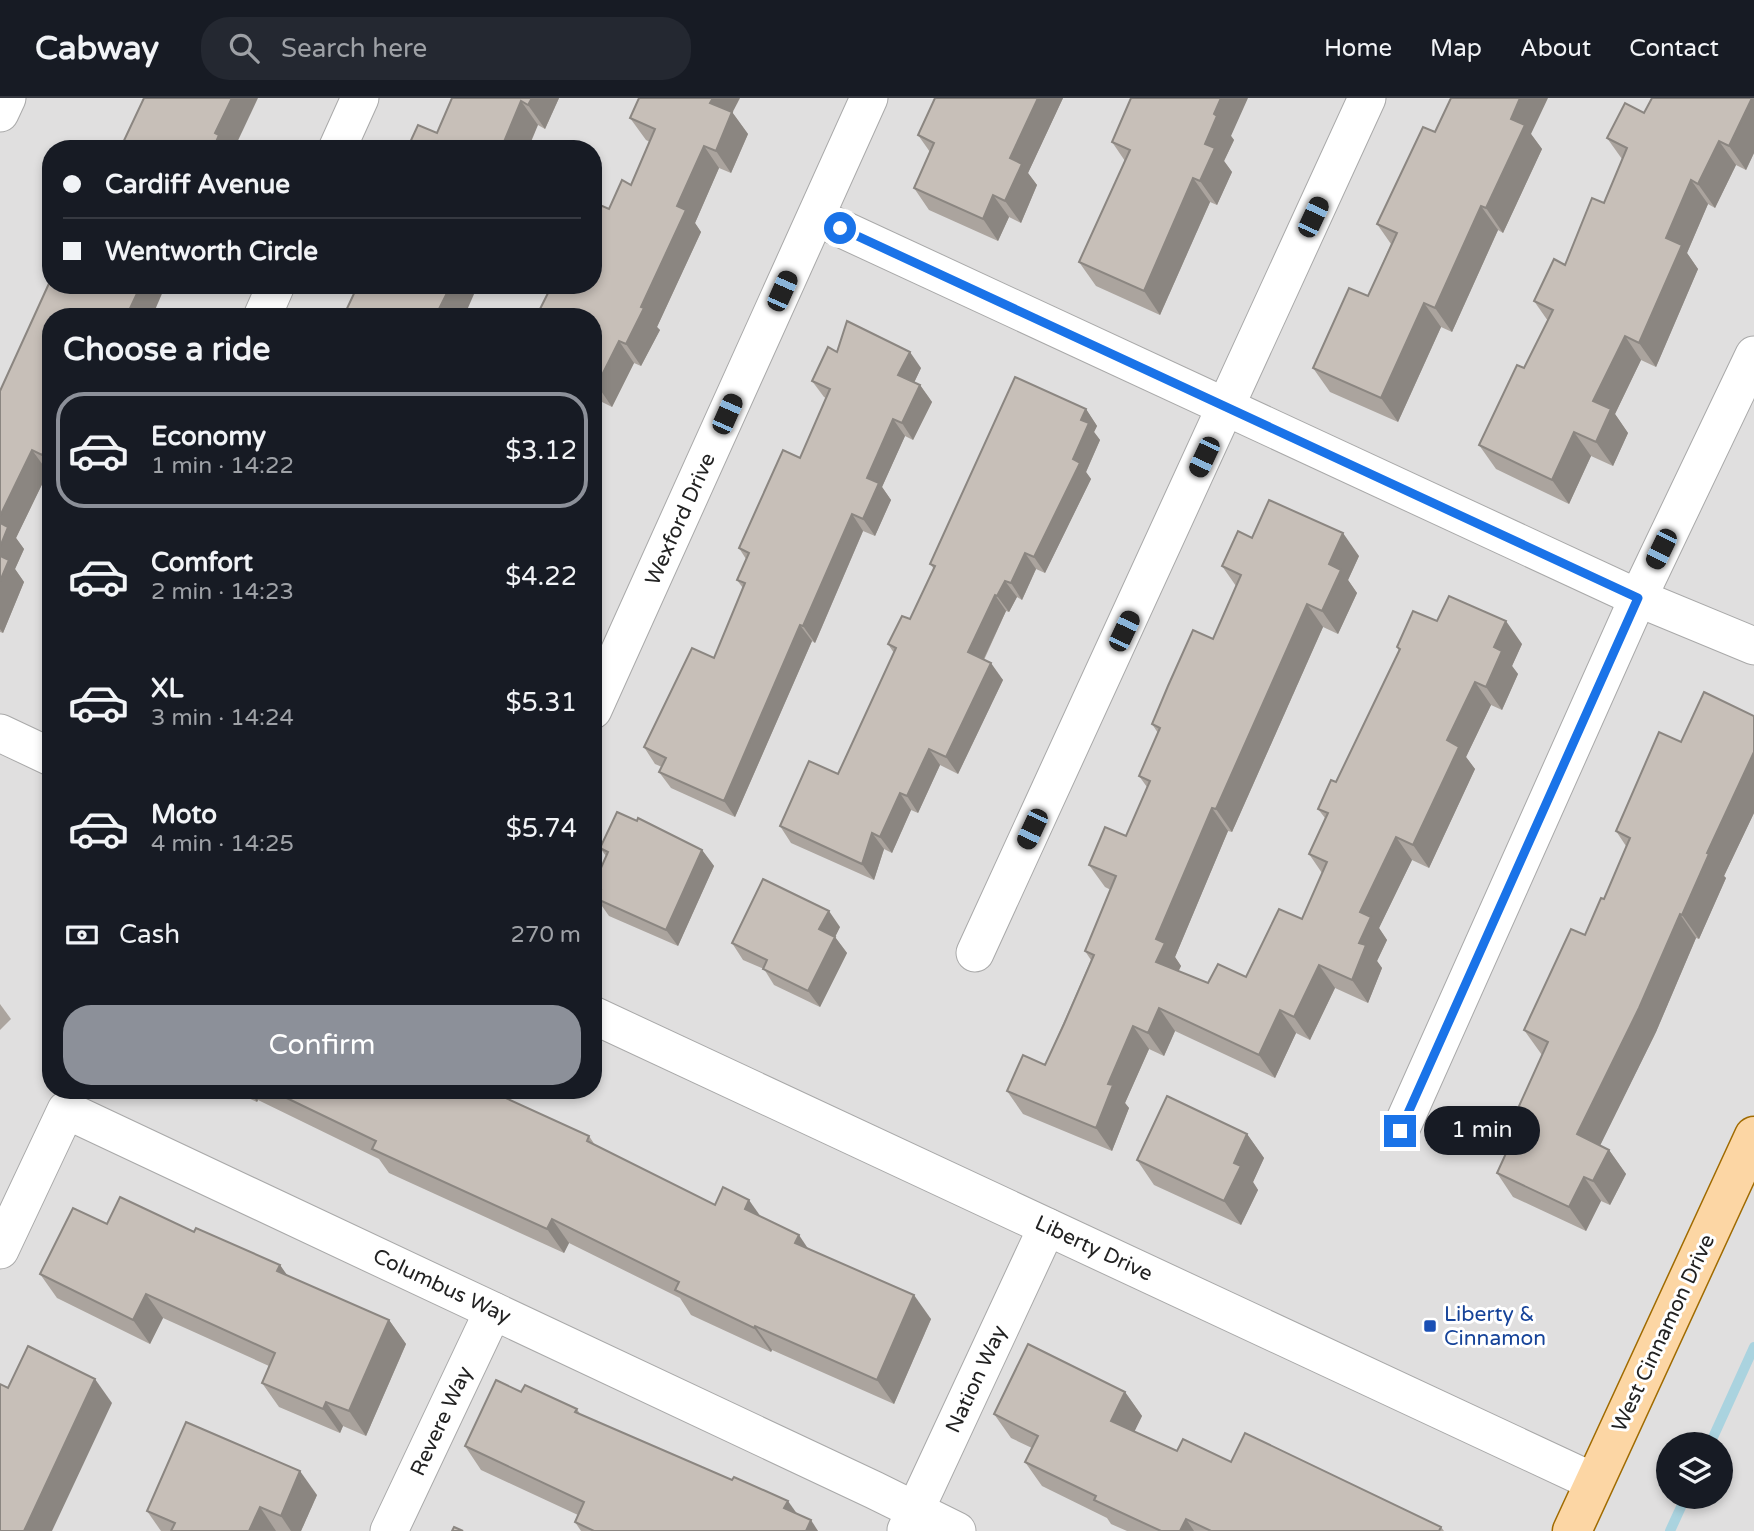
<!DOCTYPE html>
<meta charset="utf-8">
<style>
body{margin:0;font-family:"Varela Round",sans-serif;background:#242831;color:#f1f3f6;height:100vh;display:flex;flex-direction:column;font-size:26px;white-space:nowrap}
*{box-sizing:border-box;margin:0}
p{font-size:23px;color:#9ea1a6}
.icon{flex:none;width:38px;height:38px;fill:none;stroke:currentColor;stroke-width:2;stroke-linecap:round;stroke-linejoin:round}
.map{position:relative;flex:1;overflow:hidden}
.sheet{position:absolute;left:42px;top:210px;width:560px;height:791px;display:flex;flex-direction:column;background:#171b24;border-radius:28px;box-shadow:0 4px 10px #0003}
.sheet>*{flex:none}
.guide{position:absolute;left:42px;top:42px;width:560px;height:154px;border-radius:28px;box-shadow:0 4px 10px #0003;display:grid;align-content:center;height:154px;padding:0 21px;background:#171b24}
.tools{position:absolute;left:1656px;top:1334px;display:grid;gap:14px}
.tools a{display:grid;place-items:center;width:77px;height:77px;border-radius:50%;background:#171b24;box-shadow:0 4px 10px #0003;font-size:35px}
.end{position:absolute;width:32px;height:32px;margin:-16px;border:9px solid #1a73e8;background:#fff;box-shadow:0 0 0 4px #fff}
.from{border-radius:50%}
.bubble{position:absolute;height:49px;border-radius:24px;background:#171b24;box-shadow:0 4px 10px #0003;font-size:23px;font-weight:600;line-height:49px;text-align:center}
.car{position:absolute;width:21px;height:42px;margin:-21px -10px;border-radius:9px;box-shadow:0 0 5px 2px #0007;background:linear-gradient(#222 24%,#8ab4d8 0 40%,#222 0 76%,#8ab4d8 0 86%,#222 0)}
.guide b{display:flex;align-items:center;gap:24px;height:66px;font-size:26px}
.guide b+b{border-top:2px solid #363941}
.guide i{width:18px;height:18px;background:#f1f3f6}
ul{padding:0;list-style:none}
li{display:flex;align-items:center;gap:21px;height:116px;margin:0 14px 10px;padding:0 7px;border:4px solid transparent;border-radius:28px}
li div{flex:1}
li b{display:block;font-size:26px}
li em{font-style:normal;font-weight:600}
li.selected{border-color:#8c9099}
li>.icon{width:63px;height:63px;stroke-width:1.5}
h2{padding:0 21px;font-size:32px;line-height:84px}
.pay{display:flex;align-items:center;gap:18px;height:77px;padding:0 21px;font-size:26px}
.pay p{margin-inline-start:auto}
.primary-button{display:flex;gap:14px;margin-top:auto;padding:14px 21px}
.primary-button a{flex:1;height:80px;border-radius:28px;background:#8c9099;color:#fff;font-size:28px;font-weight:600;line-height:80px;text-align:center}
header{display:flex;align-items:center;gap:42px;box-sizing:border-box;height:98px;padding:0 35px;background:#171b24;border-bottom:2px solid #363941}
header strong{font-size:33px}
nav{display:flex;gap:38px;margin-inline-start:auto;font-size:24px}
.search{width:490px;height:63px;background:#242831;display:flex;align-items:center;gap:18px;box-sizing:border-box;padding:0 24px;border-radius:28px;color:#9ea1a6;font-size:26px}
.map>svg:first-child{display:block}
.residential{fill:#e0dfdf;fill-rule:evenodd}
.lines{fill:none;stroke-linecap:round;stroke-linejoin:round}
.stream{stroke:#aad3df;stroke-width:10}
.minor-casing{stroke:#a9a9a9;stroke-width:39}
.major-casing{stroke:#a06b00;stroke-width:41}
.minor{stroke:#fff;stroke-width:37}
.major{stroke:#fcd6a4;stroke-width:38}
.wall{fill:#aba49e}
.shaded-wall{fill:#8b8681}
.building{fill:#c7bfb8;stroke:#8b8681;stroke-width:2}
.route{stroke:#1a73e8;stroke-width:9}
.transit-dot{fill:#1a4fb4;stroke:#fff;stroke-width:2.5}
.labels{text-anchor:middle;stroke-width:6;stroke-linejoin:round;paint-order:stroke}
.street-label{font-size:21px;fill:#222;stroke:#fff}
.transit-label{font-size:21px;fill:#164399;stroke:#fff;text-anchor:start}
</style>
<header>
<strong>Cabway</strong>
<div class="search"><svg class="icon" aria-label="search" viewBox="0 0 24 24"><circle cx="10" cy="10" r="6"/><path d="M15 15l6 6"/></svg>Search here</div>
<nav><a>Home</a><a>Map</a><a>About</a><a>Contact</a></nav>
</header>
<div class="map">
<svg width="1754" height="1433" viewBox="0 0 1754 1433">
<rect width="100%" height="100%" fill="#f2efe9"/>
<path class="residential" d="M0,0H1754V1433H0ZM51,51H593V187H51ZM51,219H593V992H51ZM1668,1346H1720V1398H1668Z"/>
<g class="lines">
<g class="stream">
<polyline points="1710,1346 1754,1249"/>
<polyline points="1670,1433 1686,1398"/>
</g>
<defs>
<g id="minor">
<polyline points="0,15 7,0"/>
<polyline points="337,51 360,0"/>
<polyline points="816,119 1638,500 1754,548"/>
<polyline points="262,219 276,187"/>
<polyline points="593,612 869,0"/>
<polyline points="0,635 51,659"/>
<polyline points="975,855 1367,0"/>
<polyline points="593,917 1594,1384"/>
<polyline points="1400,1033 1638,500 1754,257"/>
<polyline points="0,1152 66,1012 874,1392 957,1433"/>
<polyline points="906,1432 1047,1129"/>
<polyline points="389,1433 493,1213"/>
</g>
<polyline id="major" points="1572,1433 1754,1038"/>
</defs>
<use href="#minor" class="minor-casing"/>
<use href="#major" class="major-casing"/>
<use href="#minor" class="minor"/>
<use href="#major" class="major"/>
</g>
<g class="wall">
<polygon points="452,0 559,0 545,31 538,27 437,35"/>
<polygon points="935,0 1063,0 1028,75 1037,87 1021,125 1009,119 998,143 929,112 914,90 930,54 918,37"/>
<polygon points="1754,0 1754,55 1746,72 1736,67 1715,110 1708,106 1687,155 1698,171 1656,269 1641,262 1615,316 1628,335 1613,368 1591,358 1569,406 1496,371 1479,347 1524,270 1548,223 1534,203 1565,167 1604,105 1622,61 1607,40 1644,15"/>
<polygon points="732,14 748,36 731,75 719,70 695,125 701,134 657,229 660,232 641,268 634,265 612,309 598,302 593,311 593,219 609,111 631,87 650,44 646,42 630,20"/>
<polygon points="1435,34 1531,36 1542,51 1503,135 1498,132 1452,234 1441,229 1398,324 1330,294 1313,270 1368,198 1391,146 1377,126"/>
<polygon points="1231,38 1234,42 1224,63 1232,74 1217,107 1210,104 1160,217 1096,188 1079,164 1125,63 1112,44"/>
<polygon points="51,187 177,187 174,195 164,191 51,219 51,376 48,374 16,440 24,451 15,471 24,484 3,535 0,534 0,293"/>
<polygon points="837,254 921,270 914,285 920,287 932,304 913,342 905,338 882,389 891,402 875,438 863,433 815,545 812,543 735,719 671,690 659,674 662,669 655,666 644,649 714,560 743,490 737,482 746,461 739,450 800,360 826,300 824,299 812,283"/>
<polygon points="1086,311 1097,328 1094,334 1100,342 1086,374 1091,381 1045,475 1036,471 1022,502 1017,499 1009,514 1006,513 984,562 1003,582 958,676 940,667 918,715 911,712 892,755 884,751 874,782 791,745 780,728 838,676 894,555 888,546 910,521 934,471 930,466"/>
<polygon points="1252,440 1359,458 1348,482 1357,495 1338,536 1323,529 1232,734 1228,733 1175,859 1181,868 1178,873 1208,885 1246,879 1302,821 1322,775 1309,756 1325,720 1318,711 1336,684 1399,553 1397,549 1437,523 1522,546 1512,568 1518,576 1502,612 1491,607 1466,659 1475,671 1429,770 1412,762 1379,830 1387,842 1377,863 1382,870 1368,905 1335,890 1310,942 1296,935 1275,980 1175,933 1164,958 1149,951 1125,1005 1129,1010 1112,1053 1023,1016 1007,993 1045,967 1091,862 1085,853 1111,792 1105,789 1089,767 1126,738 1147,689 1139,678 1158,635 1152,626 1213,541 1236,488 1222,468"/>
<polygon points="1754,618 1754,715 1724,778 1726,780 1699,841 1696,840 1656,934 1600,1047 1609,1052 1626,1076 1610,1107 1601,1103 1586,1133 1513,1099 1497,1075 1506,1055 1501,1048 1542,957 1524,932 1585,837 1604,801 1626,748 1616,733 1681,644"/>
<polygon points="637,723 702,752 714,768 678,848 609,818 597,801 599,797 593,789 606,758 600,750"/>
<polygon points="840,829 835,839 847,855 820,909 774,887 764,871 743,862 732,845"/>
<polygon points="0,906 11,921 0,932"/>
<polygon points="230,992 488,992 589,1038 595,1047 715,1107 761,1119 808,1151 931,1221 894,1306 772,1252 771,1254 691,1217 680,1200 569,1145 564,1155 389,1075 379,1061 258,1002 257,1004"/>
<polygon points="1247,1036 1264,1060 1253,1084 1258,1092 1241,1127 1154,1087 1137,1062"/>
<polygon points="107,1126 194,1134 280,1167 287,1178 389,1222 406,1246 366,1338 343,1328 340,1335 279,1309 262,1285 269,1268 163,1220 150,1246 57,1200 40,1176"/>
<polygon points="521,1294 577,1311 580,1316 796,1416 818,1433 581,1433 575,1424 578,1417 481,1372 465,1348"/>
<polygon points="1125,1294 1142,1318 1134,1333 1177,1353 1231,1364 1441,1429 1444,1433 1127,1433 1111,1426 1107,1420 1042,1388 1025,1364 1032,1350 1011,1340 994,1316"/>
<polygon points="317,1397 301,1433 161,1433 147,1413"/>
</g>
<g class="shaded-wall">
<polygon points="232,0 258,0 234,51 213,51 215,35"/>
<polygon points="532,0 559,0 545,31 528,7"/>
<polygon points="713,0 740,0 726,27 710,5"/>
<polygon points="1038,0 1063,0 1028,75 1037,87 1021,125 1005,103 1010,60"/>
<polygon points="1221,0 1248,0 1231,38 1234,42 1224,63 1232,74 1217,107 1200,83 1205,46 1214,16"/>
<polygon points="1520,0 1548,0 1531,36 1542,51 1503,135 1486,110 1511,21"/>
<polygon points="1752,0 1754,0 1754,55 1746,72 1729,48"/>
<polygon points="521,3 538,27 528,51 501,51"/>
<polygon points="732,14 748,36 731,75 716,53"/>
<polygon points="1719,43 1736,67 1715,110 1698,86"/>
<polygon points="704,48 719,70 695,125 701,134 657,229 660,232 641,268 626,246 641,209 677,108"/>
<polygon points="1193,80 1210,104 1160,217 1144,193"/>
<polygon points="1691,82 1708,106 1687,155 1698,171 1656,269 1639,245 1666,140"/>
<polygon points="993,97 1009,119 998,143 983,121"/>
<polygon points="1481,108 1498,132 1452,234 1435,210"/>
<polygon points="141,187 162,187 164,191 152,219 126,219"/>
<polygon points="168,187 177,187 174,195"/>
<polygon points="451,187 478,187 464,219 435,219"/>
<polygon points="1424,205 1441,229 1398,324 1381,300"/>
<polygon points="1625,238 1641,262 1615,316 1628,335 1613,368 1596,344 1593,303"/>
<polygon points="619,243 634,265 612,309 597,287"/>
<polygon points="910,254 921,270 910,293 898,277"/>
<polygon points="920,287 932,304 913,342 902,325"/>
<polygon points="593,295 598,302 593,311"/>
<polygon points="1086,311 1097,328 1094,334 1100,342 1086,374 1091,381 1045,475 1034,459 1073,361 1081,322"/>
<polygon points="893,321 905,338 882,389 891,402 875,438 863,421 867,380"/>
<polygon points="1574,334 1591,358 1569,406 1552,382"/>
<polygon points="51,339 51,370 42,357"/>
<polygon points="32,352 48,374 16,440 24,451 15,471 24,484 3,535 0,531 0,418"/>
<polygon points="593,363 600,372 593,385"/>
<polygon points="852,416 863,433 815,545 803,528"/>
<polygon points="1343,435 1359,458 1348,482 1357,495 1338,536 1322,513 1329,466"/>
<polygon points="1025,455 1036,471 1022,502 1011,485"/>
<polygon points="1005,483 1017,499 1009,514 997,498"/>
<polygon points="995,497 1006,513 979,571 968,554"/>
<polygon points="1307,506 1323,529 1232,734 1216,711"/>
<polygon points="1506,523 1522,546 1512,568 1518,576 1502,612 1486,589 1494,549"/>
<polygon points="800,527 812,543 735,719 724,703"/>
<polygon points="991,565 1003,582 958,676 946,659"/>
<polygon points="1475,584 1491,607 1466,659 1475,671 1429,770 1413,747 1447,642"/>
<polygon points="929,651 940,667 918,715 907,698"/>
<polygon points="1754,654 1754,715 1724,778 1726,780 1699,841 1682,817 1707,755"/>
<polygon points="900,695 911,712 892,755 880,739"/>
<polygon points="1212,710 1228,733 1175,859 1181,868 1172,887 1156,864 1156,841"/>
<polygon points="872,735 884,751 874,782 862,766"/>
<polygon points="1396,739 1412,762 1379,830 1387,842 1377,863 1382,870 1368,905 1352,882 1359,845 1360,814"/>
<polygon points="702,752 714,768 678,848 666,832"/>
<polygon points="829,813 840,829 835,839 847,855 820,909 808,893 819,831"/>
<polygon points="1680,816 1696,840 1656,934 1594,1060 1577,1036"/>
<polygon points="1319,867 1335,890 1310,942 1294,919"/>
<polygon points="1159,910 1175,933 1164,958 1148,935"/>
<polygon points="1280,912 1296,935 1275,980 1259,957"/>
<polygon points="1133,928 1149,951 1125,1005 1129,1010 1112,1053 1096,1030 1108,986"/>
<polygon points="249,992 251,992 258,1002 257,1004"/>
<polygon points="1247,1036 1264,1060 1253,1084 1258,1092 1241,1127 1224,1103 1234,1065"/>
<polygon points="1609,1052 1626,1076 1610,1107 1593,1083"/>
<polygon points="1584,1079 1601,1103 1586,1133 1569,1109"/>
<polygon points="749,1102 766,1126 745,1111"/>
<polygon points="552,1121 569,1145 564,1155 547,1131"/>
<polygon points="799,1137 815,1161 795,1145"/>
<polygon points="280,1167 297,1191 277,1173"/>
<polygon points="146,1196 163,1220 150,1246 133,1222"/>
<polygon points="914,1197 931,1221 894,1306 877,1282"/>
<polygon points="389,1222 406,1246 366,1338 349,1313"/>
<polygon points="755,1228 772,1252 771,1254 754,1230"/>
<polygon points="95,1281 112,1305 52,1433 24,1433"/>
<polygon points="1125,1294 1142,1318 1128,1347 1111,1323"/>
<polygon points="326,1304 343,1328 340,1335 323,1311"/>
<polygon points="300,1373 317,1397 301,1433 291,1433 281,1418"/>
<polygon points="788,1403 805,1427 784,1410"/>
<polygon points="260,1409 276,1433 249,1433"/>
<polygon points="1186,1421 1194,1433 1180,1433"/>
<polygon points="811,1422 818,1433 806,1433"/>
</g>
<g class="building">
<polygon points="144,0 232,0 215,35 219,37 213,51 120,51"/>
<polygon points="452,0 532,0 528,7 521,3 501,51 407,51 418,27 437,35"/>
<polygon points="639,0 713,0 710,5 732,14 716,53 704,48 677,108 686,112 641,209 644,210 626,246 619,243 597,287 593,285 593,219 536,219 552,187 593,187 593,104 609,111 622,82 631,87 655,31 630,20"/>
<polygon points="935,0 1038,0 1010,60 1022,66 1005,103 993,97 983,121 914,90 934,45 918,37"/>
<polygon points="1131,0 1221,0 1214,16 1217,18 1205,46 1215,50 1200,83 1193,80 1144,193 1079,164 1130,52 1112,44"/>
<polygon points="1451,0 1520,0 1511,21 1525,27 1486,110 1481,108 1435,210 1424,205 1381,300 1313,270 1349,190 1368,198 1397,135 1377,126 1423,29 1435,34"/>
<polygon points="1652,0 1752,0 1729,48 1719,43 1698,86 1691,82 1666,140 1682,147 1639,245 1625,238 1593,303 1611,311 1596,344 1574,334 1552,382 1479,347 1517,267 1524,270 1553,212 1534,203 1554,161 1565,167 1592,100 1604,105 1627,50 1607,40 1625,5 1644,15"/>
<polygon points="51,181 51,187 141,187 126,219 51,219 51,339 42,357 32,352 0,418 0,293"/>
<polygon points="358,187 451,187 435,219 343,219"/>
<polygon points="847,223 910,254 898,277 920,287 902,325 893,321 867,380 879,385 863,421 852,416 803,528 800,527 724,703 659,674 666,660 644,649 692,550 714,560 745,485 737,482 749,455 739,450 783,352 800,360 830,291 812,283 828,249 837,254"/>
<polygon points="1015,279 1086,311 1081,322 1089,325 1073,361 1080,365 1034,459 1025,455 1011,485 1005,483 997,498 995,497 968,554 991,565 946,659 929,651 907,698 900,695 880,739 872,735 862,766 780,728 809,663 838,676 896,550 888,546 902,518 910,521 935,468 930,466"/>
<polygon points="1269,402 1343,435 1329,466 1341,472 1322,513 1307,506 1216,711 1212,710 1156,841 1165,845 1156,864 1208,885 1218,866 1246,879 1279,811 1302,821 1327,764 1309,756 1328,715 1318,711 1331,682 1336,684 1400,551 1397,549 1413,513 1437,523 1449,498 1506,523 1494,549 1502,553 1486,589 1475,584 1447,642 1459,649 1413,747 1396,739 1360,814 1371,819 1359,845 1366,847 1352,882 1319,867 1294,919 1280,912 1259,957 1159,910 1148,935 1133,928 1108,986 1113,987 1096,1030 1007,993 1023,957 1045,967 1064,926 1094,857 1085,853 1116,778 1089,767 1105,729 1126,738 1150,683 1139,678 1160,630 1152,626 1168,588 1193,532 1213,541 1241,477 1222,468 1238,433 1252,440"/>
<polygon points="0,425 8,429 0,449"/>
<polygon points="0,458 9,462 0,483"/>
<polygon points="1704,594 1754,618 1754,654 1707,755 1709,756 1682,817 1680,816 1639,910 1577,1036 1609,1052 1593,1083 1584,1079 1569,1109 1497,1075 1508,1051 1501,1048 1548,944 1524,932 1571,831 1585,837 1601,800 1604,801 1630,740 1616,733 1659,634 1681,644"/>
<polygon points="617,714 637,723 638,720 702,752 666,832 597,801 601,792 593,788 608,754 600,750"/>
<polygon points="763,781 829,813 819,831 835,839 808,893 763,871 767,862 732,845"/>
<polygon points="270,992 488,992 589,1038 587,1043 715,1107 723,1089 749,1102 745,1111 799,1137 795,1145 914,1197 877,1282 755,1228 754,1230 675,1192 679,1184 552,1121 547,1131 372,1051 376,1043"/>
<polygon points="1167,998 1247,1036 1234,1065 1241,1068 1224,1103 1137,1062"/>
<polygon points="120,1099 194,1134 196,1130 280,1167 277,1173 389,1222 349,1313 326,1304 323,1311 262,1285 275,1255 146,1196 133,1222 40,1176 73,1110 107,1126"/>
<polygon points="1028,1246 1125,1294 1111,1323 1177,1353 1183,1341 1231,1364 1245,1335 1441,1429 1439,1433 1211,1433 1186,1421 1180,1433 1161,1433 1094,1402 1096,1398 1025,1364 1038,1338 994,1316"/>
<polygon points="28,1248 95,1281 24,1433 0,1433 0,1286 8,1290"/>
<polygon points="496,1282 521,1294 525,1287 577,1311 575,1314 732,1382 734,1379 788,1403 784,1410 811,1422 806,1433 594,1433 575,1424 584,1404 465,1348"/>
<polygon points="186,1324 300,1373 281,1418 260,1409 249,1433 171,1433 175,1425 147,1413"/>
<polygon points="454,1429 463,1433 452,1433"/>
</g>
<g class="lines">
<polyline class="route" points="840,130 1638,500 1400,1033"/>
</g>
<rect class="transit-dot" x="1423" y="1221" width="14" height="14" rx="3.5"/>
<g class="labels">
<g class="street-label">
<text transform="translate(680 421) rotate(-66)" y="7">Wexford Drive</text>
<text transform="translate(1094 1150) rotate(25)" y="7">Liberty Drive</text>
<text transform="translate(442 1188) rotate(25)" y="7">Columbus Way</text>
<text transform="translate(1663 1235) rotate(-65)" y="7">West Cinnamon Drive</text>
<text transform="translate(976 1281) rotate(-65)" y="7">Nation Way</text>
<text transform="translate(441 1323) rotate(-65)" y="7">Revere Way</text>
</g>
<g class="transit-label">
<text x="1444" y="1223">Liberty &amp;<tspan x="1444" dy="24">Cinnamon</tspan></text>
</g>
</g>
</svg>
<div class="tools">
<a><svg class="icon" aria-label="layers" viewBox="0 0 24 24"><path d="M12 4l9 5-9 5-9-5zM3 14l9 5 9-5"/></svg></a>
</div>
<i class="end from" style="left:840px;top:130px"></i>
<i class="end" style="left:1400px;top:1033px"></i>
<div class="bubble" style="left:1424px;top:1008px;width:116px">1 min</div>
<i class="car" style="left:1313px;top:119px;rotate:25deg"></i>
<i class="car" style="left:782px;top:193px;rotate:24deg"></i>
<i class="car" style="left:727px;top:316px;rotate:24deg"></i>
<i class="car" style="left:1204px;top:359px;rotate:205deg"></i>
<i class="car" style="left:1661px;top:451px;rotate:206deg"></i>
<i class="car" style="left:1124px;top:533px;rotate:25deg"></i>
<i class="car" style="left:1032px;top:731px;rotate:205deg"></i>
<div class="guide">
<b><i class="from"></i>Cardiff Avenue</b>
<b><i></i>Wentworth Circle</b>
</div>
<section class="sheet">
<h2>Choose a ride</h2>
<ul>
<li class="selected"><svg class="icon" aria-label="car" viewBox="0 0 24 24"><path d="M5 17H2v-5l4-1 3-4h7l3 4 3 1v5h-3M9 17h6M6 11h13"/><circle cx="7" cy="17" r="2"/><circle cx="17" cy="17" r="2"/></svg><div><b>Economy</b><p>1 min · 14:22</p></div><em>$3.12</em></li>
<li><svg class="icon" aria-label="car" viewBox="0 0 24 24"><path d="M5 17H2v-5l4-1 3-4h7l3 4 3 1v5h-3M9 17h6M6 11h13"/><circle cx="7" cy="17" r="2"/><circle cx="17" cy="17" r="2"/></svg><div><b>Comfort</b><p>2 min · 14:23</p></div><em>$4.22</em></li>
<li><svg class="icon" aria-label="car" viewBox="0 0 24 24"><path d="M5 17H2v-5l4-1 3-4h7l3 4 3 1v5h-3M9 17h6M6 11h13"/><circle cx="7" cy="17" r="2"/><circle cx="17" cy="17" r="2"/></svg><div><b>XL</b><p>3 min · 14:24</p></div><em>$5.31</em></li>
<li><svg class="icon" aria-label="car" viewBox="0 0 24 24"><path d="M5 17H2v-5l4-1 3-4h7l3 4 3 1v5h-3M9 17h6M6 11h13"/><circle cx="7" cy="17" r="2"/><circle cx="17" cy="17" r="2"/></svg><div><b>Moto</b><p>4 min · 14:25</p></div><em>$5.74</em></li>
</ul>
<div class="pay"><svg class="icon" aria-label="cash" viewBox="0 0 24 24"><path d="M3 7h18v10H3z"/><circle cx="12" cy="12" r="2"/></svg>Cash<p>270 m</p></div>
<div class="primary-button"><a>Confirm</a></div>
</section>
</div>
